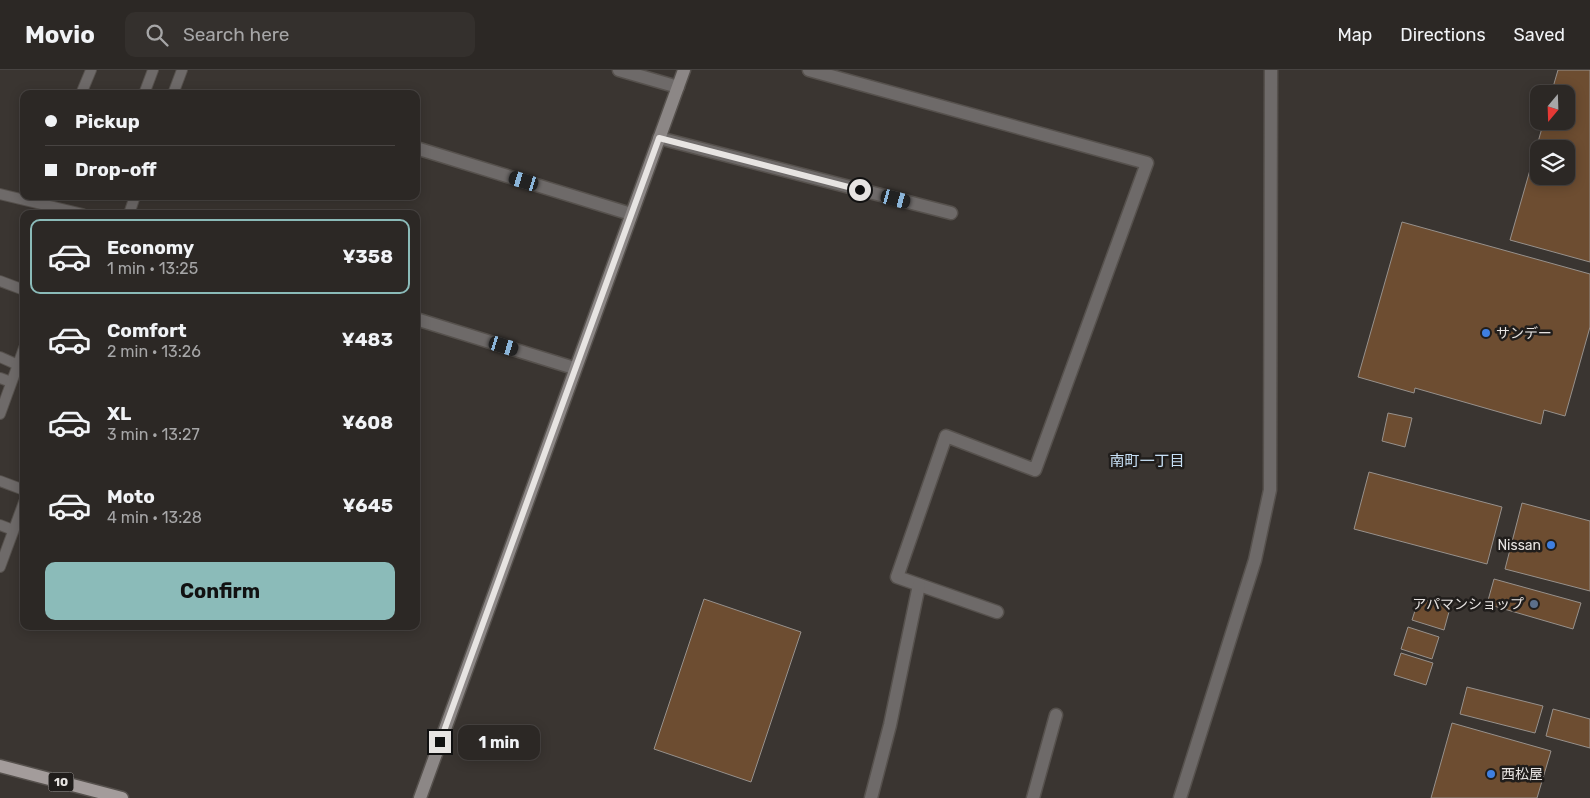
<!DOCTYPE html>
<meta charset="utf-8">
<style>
body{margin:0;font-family:Rubik,"Noto Sans JP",sans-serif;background:#34302d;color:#f1f3f6;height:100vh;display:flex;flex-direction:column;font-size:19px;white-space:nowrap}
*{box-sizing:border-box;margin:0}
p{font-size:16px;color:#a6a6a7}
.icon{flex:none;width:28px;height:28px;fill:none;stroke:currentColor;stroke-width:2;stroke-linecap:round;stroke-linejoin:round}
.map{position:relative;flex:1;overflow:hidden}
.sheet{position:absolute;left:20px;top:140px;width:400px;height:420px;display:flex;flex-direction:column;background:#2c2825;border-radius:10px;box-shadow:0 2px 12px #0003,0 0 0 1px #484442}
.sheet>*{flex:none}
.top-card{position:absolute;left:20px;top:20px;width:400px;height:110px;border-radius:10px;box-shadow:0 2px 12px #0003,0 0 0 1px #484442;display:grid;align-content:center;height:110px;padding:0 25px;background:#2c2825}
.needle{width:32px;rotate:199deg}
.controls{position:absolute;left:1530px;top:15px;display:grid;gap:10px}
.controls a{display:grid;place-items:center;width:45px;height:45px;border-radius:10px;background:#2c2825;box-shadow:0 2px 12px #0003,0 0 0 1px #484442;font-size:25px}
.end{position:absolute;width:22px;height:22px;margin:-11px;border:6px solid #e7e4e2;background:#111;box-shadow:0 0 0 2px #111}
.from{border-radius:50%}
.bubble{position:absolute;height:35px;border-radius:10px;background:#2c2825;box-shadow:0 2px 12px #0003,0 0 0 1px #484442;font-size:16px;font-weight:700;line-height:35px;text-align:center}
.car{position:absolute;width:15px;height:30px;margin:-15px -8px;border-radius:6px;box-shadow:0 0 4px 1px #0007;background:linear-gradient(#222 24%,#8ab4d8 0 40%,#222 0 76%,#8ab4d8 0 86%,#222 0)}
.top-card b{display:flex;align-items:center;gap:18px;height:48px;font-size:19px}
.top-card b+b{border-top:1px solid #484442}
.top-card i{width:12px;height:12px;background:#f1f3f6}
ul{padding:9px 0 0;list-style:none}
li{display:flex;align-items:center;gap:15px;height:75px;margin:0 10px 8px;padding:0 15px;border:2px solid transparent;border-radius:10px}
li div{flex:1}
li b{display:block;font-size:19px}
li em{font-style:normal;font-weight:700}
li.current{border-color:#8bbbb9}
li>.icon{width:45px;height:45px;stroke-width:1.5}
.button{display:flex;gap:10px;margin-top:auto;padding:10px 25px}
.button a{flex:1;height:58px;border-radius:10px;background:#8bbbb9;color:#111;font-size:20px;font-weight:700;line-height:58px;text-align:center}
header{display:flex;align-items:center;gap:30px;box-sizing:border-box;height:70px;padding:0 25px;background:#2c2825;border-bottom:1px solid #484442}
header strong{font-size:24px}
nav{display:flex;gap:28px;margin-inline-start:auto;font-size:18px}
.search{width:350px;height:45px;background:#34302d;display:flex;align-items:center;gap:12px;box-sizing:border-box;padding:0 18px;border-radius:10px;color:#a6a6a7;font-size:19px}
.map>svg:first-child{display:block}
.building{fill:#6d4d31;stroke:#97918c;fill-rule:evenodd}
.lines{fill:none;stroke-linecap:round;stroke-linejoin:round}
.lane-casing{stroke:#56514d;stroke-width:12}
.street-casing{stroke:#56514d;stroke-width:15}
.secondary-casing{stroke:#56514d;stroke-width:15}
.primary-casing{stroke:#56514d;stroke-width:15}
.lane{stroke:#6e6a69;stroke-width:10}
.street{stroke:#6e6a69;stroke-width:12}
.secondary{stroke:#8c8786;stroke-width:12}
.primary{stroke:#a39c9b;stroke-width:12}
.route{stroke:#e7e4e2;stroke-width:6}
.shop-dot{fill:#3f7fe0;stroke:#201d1b;stroke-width:2}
.service-dot{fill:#5c6f8a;stroke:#201d1b;stroke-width:2}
.labels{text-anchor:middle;stroke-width:5;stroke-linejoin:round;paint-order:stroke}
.shield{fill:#201d1b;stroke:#aba8a6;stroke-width:1}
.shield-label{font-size:12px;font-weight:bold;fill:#e7e4e2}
.poi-label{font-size:14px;fill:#e7e4e2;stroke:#201d1b;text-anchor:start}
.neighbourhood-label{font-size:15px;fill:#c7e0f6;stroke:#201d1b}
</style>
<header>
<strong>Movio</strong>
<div class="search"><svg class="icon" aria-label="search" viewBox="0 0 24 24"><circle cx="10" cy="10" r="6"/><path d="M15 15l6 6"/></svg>Search here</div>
<nav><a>Map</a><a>Directions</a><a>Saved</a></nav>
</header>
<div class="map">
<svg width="1590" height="728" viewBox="0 0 1590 728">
<rect width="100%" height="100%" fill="#3a3531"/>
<g class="building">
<path d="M1558,0H1590V192L1510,170L1544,51H1566V24H1551ZM1539,79H1566V106H1539Z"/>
<polygon points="1402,152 1590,204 1590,257 1565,346 1544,340 1541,354 1415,318 1414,323 1358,307"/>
<polygon points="1388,343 1412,348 1405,377 1382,371"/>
<polygon points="1369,402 1502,437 1487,494 1354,459"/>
<polygon points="1522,433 1590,451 1590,521 1505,499"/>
<polygon points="1494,509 1581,533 1573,559 1487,534"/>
<polygon points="1419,528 1450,538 1444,560 1412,550"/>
<polygon points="704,529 801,562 751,712 654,679"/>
<polygon points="1408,557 1439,567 1432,589 1401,579"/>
<polygon points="1401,583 1433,593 1426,615 1394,605"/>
<polygon points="1467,617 1543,636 1535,663 1460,644"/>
<polygon points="1553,639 1590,649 1590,678 1546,666"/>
<polygon points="1452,653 1551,681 1537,728 1431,728"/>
</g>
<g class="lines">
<defs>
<g id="lane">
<polyline points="81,24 91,0"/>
<polyline points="144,24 153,0"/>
<polyline points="173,24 182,0"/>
<polyline points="0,124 83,144"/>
<polyline points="129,144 135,126"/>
<polyline points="0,211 24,220"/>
<polyline points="0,287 18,295"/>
<polyline points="0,308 11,312"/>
<polyline points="0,344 24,278"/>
<polyline points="0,411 24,420"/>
<polyline points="0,455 13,460"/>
<polyline points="0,497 24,432"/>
</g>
<g id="street">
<polyline points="619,0 678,17"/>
<polyline points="809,0 1147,93 1035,400 946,366 897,507 997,542"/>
<polyline points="659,68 951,143"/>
<polyline points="416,78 631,144"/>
<polyline points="416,249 574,298"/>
<polyline points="871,728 890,655 919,515"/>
<polyline points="1033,728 1056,645"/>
<polyline points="1180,728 1255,490 1270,420 1271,0"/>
</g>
<polyline id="secondary" points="420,728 684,0"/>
<polyline id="primary" points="0,696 122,728"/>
</defs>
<use href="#lane" class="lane-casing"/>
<use href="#street" class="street-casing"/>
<use href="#secondary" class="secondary-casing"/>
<use href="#primary" class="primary-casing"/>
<use href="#lane" class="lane"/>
<use href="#street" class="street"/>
<use href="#secondary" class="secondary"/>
<use href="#primary" class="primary"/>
</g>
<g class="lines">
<polyline class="route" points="440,672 659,68 860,120"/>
</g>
<g class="shop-dot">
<circle cx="1486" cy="263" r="5"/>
<circle cx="1551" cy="475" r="5"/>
<circle cx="1491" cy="704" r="5"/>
</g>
<circle class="service-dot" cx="1534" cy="534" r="5"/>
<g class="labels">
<rect class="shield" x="48.5" y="702.5" width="25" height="19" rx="4"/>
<g class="shield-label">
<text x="61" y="716">10</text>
</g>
<g class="poi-label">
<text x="1496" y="268">サンデー</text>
<text x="1541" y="480" text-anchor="end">Nissan</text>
<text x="1524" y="539" text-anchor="end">アパマンショップ</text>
<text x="1501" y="709">西松屋</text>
</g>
<g class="neighbourhood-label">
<text x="1147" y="396">南町一丁目</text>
</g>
</g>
</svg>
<div class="controls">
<a><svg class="needle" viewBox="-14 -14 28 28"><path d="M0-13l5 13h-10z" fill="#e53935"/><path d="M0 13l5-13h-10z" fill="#a6a6a7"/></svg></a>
<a><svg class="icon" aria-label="layers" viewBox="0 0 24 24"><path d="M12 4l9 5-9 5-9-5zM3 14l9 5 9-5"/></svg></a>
</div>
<i class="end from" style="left:860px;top:120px"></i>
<i class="end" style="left:440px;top:672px"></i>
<div class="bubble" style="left:458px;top:655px;width:82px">1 min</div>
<i class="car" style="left:524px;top:111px;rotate:287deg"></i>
<i class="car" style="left:896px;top:129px;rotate:105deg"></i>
<i class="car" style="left:504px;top:276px;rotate:107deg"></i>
<div class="top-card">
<b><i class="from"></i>Pickup</b>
<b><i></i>Drop-off</b>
</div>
<section class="sheet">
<ul>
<li class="current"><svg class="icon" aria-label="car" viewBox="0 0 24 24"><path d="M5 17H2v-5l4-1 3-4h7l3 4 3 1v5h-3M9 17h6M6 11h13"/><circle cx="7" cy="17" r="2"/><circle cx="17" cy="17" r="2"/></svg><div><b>Economy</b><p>1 min · 13:25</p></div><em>¥358</em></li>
<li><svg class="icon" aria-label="car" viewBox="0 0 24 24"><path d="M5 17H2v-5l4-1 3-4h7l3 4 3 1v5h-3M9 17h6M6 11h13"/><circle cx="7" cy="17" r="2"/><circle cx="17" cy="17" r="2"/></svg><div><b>Comfort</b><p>2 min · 13:26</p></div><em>¥483</em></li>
<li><svg class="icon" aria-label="car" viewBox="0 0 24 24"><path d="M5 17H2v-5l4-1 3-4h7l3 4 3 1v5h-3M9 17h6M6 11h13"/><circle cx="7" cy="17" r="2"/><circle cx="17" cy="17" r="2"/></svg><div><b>XL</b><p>3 min · 13:27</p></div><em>¥608</em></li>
<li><svg class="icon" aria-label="car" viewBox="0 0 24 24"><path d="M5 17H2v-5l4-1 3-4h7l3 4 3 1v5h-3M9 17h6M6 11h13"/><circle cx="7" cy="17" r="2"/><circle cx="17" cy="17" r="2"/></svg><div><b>Moto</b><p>4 min · 13:28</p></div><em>¥645</em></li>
</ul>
<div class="button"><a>Confirm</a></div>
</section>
</div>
